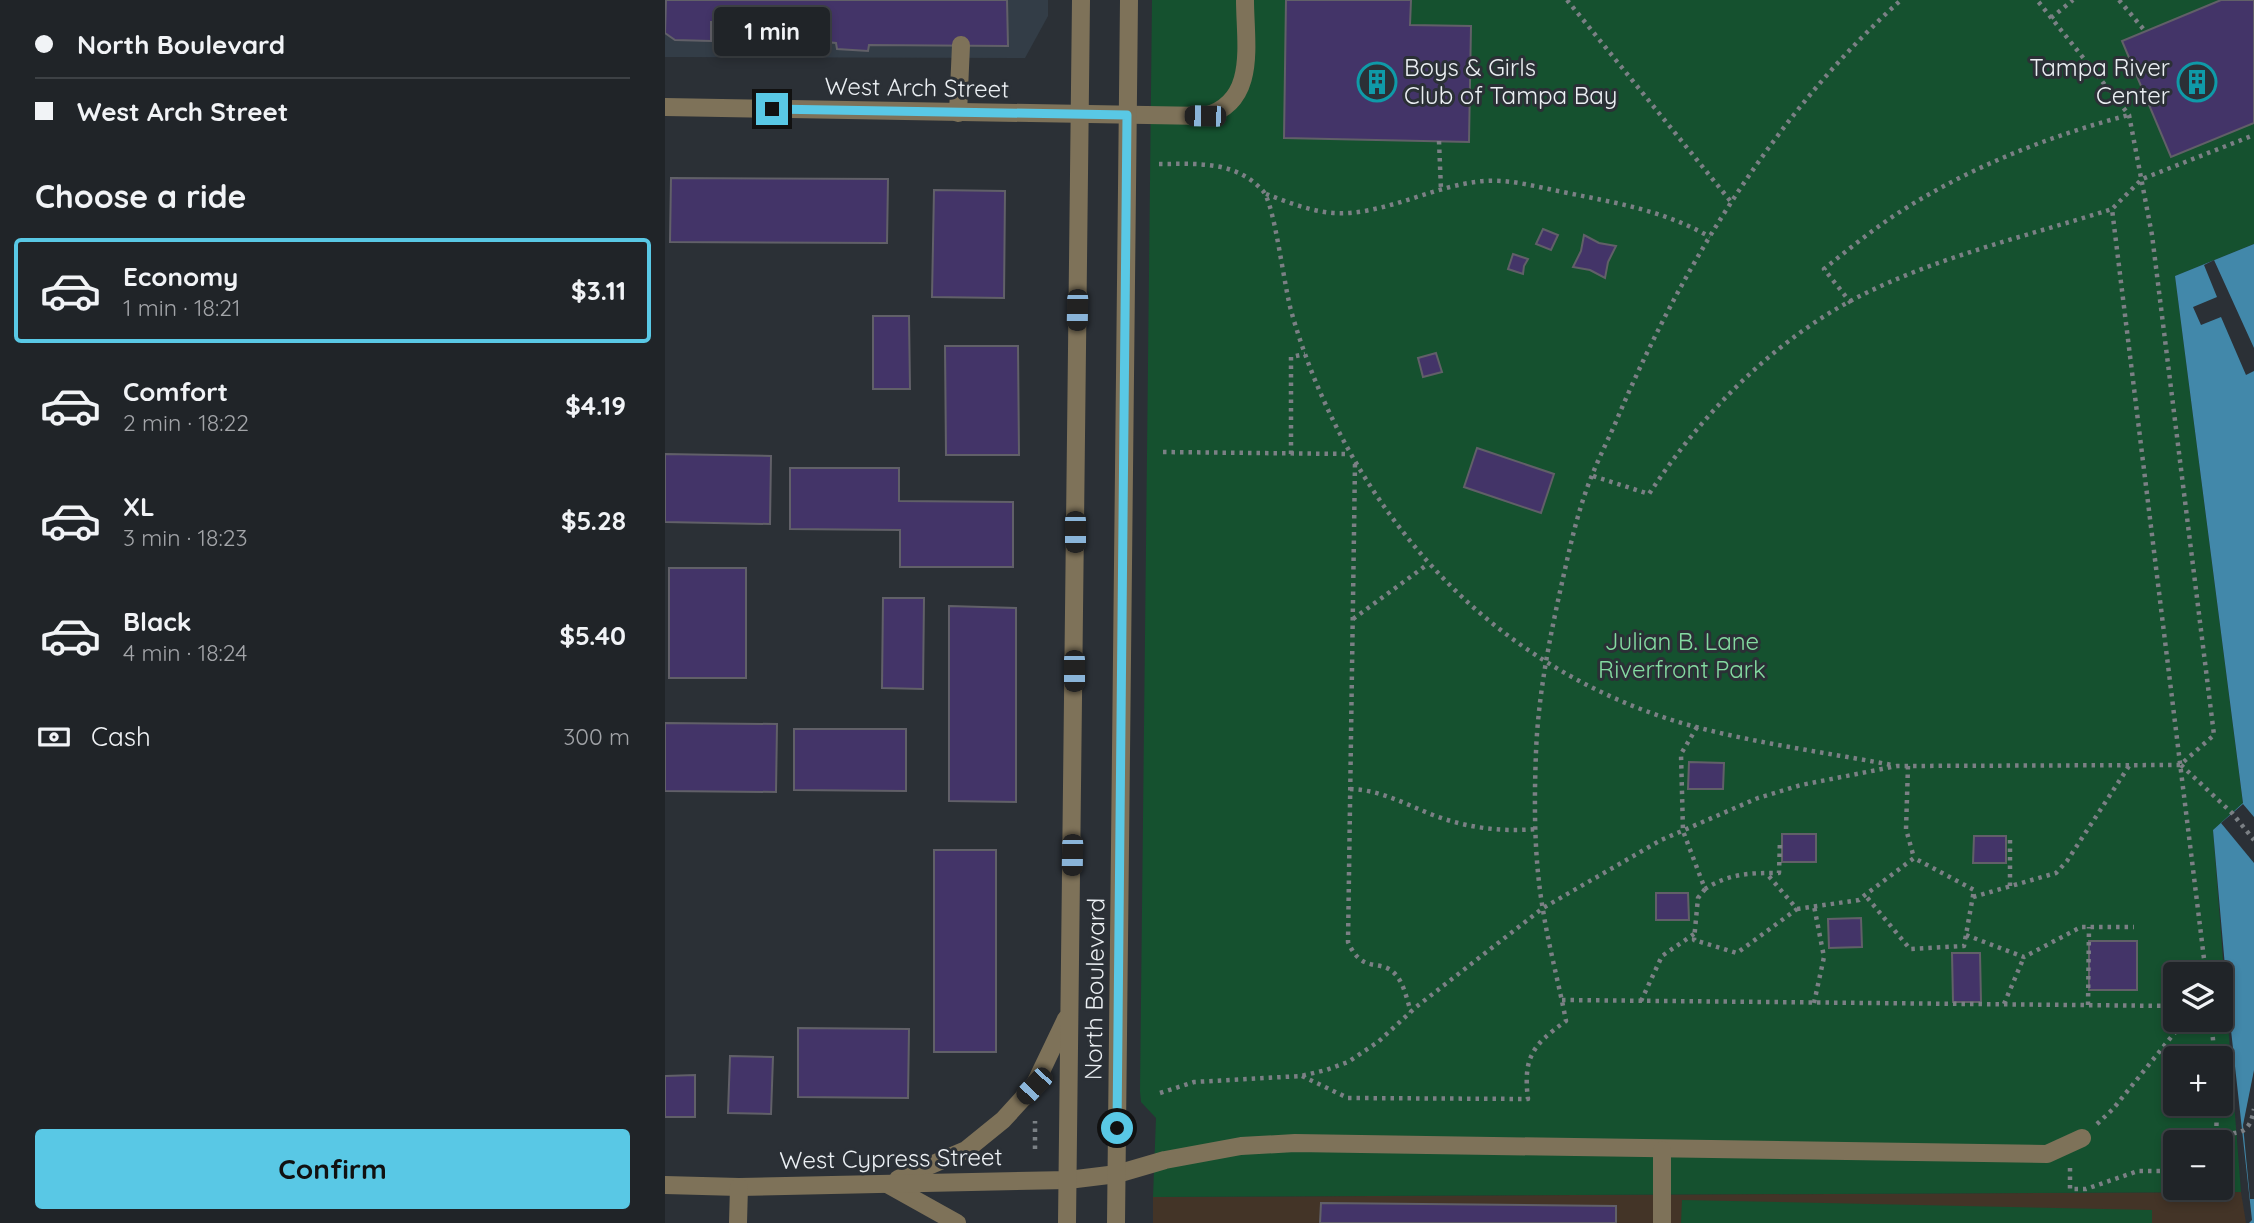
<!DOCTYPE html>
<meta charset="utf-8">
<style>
body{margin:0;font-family:Quicksand,sans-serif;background:#282c30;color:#f1f3f6;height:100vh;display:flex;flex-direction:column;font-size:26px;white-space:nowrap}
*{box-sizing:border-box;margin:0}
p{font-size:23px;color:#a2a4a8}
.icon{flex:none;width:38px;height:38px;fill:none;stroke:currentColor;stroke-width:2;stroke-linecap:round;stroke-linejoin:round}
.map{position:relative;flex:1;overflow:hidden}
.drawer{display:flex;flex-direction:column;background:#202428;width:665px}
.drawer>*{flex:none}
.hud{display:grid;align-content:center;height:154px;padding:0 35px;background:#202428}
.buttons{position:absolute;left:1498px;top:962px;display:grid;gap:14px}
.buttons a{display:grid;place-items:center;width:70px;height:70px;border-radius:7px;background:#202428;box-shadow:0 4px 10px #0003,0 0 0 2px #3d4145;font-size:35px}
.end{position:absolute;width:32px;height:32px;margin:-16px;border:9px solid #59c8e5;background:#111;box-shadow:0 0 0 4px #111}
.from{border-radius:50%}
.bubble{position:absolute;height:49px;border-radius:7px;background:#202428;box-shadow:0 4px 10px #0003,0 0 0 2px #3d4145;font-size:23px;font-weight:700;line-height:49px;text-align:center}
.car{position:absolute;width:21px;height:42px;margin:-21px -10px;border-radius:9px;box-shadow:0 0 5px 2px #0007;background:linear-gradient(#222 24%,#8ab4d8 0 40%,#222 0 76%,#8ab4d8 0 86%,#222 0)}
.hud b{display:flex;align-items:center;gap:24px;height:66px;font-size:26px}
.hud b+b{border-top:2px solid #3d4145}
.hud i{width:18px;height:18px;background:#f1f3f6}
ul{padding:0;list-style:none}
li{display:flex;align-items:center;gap:21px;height:105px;margin:0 14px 10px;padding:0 21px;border:4px solid transparent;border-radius:7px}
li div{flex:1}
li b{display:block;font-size:26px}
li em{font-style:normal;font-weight:700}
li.current{border-color:#59c8e5}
li>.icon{width:63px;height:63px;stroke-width:1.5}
h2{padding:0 35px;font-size:32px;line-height:84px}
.pay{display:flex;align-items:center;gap:18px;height:77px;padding:0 35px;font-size:26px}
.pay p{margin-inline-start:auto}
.cta{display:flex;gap:14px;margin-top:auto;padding:14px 35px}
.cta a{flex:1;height:80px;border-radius:7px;background:#59c8e5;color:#111;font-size:28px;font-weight:700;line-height:80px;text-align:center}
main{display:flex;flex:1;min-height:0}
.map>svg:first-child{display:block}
.built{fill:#333d47}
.education{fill:#433427}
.green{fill:#15512f;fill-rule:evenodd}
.water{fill:#4288aa}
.pier{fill:#2b3036}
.building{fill:#433468;stroke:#616068;stroke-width:2}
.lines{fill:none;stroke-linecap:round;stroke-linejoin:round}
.path{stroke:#7b8085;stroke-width:4.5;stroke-dasharray:3.5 5;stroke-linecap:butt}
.minor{stroke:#7e7259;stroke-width:18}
.route{stroke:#59c8e5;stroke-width:9}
.labels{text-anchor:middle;stroke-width:6;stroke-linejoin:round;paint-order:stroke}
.poi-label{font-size:24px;fill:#ebeff3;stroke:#2b3036;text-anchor:start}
.street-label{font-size:24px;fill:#ebeff3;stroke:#2b3036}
.park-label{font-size:24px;fill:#84dba1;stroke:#2b3036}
</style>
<main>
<section class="drawer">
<div class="hud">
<b><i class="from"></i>North Boulevard</b>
<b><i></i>West Arch Street</b>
</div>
<h2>Choose a ride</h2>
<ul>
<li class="current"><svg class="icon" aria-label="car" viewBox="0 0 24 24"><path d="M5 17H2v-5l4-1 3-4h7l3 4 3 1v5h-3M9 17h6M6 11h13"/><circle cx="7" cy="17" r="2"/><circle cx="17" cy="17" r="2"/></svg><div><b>Economy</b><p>1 min · 18:21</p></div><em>$3.11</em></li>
<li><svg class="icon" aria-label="car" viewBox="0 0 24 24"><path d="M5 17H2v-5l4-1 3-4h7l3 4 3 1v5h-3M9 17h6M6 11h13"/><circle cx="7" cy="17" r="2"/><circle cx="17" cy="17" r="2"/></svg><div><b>Comfort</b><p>2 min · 18:22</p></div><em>$4.19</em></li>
<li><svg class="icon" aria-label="car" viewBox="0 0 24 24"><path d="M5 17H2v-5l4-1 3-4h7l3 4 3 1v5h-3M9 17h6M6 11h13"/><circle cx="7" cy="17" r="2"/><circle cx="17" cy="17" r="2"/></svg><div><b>XL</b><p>3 min · 18:23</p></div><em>$5.28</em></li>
<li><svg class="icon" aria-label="car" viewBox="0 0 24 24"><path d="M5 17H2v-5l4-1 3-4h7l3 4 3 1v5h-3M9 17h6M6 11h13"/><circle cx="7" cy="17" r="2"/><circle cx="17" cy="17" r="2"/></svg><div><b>Black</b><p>4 min · 18:24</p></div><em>$5.40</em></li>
</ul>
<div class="pay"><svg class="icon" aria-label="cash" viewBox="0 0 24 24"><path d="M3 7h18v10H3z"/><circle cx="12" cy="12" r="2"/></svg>Cash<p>300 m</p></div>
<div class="cta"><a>Confirm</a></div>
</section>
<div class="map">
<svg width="1589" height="1223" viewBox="0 0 1589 1223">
<rect width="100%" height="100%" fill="#2b3036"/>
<polygon class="built" points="0,0 383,0 383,16 360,58 0,57"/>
<polygon class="education" points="1576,1192 1581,1223 488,1223 488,1197"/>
<g class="green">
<path d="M487,0H1589V244L1510,276L1578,804L1548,830L1576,1192L488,1197L491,1118L476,1102L475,1091ZM1510,975H1556V1020H1510ZM1510,1059H1556V1104H1510ZM1510,1143H1556V1188H1510Z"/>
<polygon points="1017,1200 1487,1210 1487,1223 1016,1223"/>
</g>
<polygon class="water" points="1589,244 1589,1223 1584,1223 1587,1220 1564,1012 1548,830 1578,803 1510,276"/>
<g class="pier">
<polygon points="1549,260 1589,348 1589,371 1581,375 1556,317 1536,325 1528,307 1552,297 1539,265"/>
<polygon points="1578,804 1589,817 1589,863 1556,823"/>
<polygon points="1589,1070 1589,1199 1585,1199 1578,1125"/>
</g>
<g class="building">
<polygon points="1,0 342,0 343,46 204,45 203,51 172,49 171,43 149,41 148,27 66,27 66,22 46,22 46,41 10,40 0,33"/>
<polygon points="621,0 746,0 745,25 806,26 804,142 619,138"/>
<polygon points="1556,0 1589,0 1589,123 1506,157 1457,41"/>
<polygon points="6,178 223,179 222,243 5,242"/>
<polygon points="269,190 340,191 339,298 267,297"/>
<polygon points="878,229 893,235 886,250 871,244"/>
<polygon points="919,235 934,243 951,246 943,262 940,278 925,270 908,267 916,251"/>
<polygon points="848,254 863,259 859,266 858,274 843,269"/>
<polygon points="208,316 244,316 245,389 208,389"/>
<polygon points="280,346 353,346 354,455 281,455"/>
<polygon points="771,353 777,372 758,377 753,358"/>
<polygon points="812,448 889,474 876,513 799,487"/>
<polygon points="0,454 106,456 105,524 0,522"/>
<polygon points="125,468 234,468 234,501 348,502 348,567 235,567 235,530 125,529"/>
<rect x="4" y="568" width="77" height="110"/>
<polygon points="218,598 259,598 258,689 217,688"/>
<polygon points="284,606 351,608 351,802 284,801"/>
<polygon points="0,723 112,724 111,792 0,791"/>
<polygon points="129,729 241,729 241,791 129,790"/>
<polygon points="1024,762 1059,763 1058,789 1023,789"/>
<rect x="1117" y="834" width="34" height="28"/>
<polygon points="1309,836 1341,836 1341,863 1308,863"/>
<rect x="269" y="850" width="62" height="202"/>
<polygon points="991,893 1023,893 1024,920 991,920"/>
<polygon points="1196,918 1197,947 1164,948 1163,919"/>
<rect x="1424" y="941" width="48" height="49"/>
<polygon points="1287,953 1315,953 1316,1002 1288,1002"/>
<polygon points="133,1028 244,1029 243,1098 133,1097"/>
<polygon points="65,1056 108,1057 106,1114 63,1113"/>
<polygon points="30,1075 30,1117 0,1117 0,1076"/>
<polygon points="656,1203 951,1206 951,1223 655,1223"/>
</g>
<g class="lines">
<g class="path">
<polyline points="902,0 1067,203"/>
<polyline points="1454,0 1480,31"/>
<polyline points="1386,18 1408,0"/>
<polyline points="774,141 776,190"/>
<path d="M494,164C532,164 570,160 598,191C610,205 619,288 627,314C659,425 722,530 808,607C869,661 941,701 1020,724C1088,743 1158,752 1227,765"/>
<path d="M601,194C622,202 645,211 668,213C719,216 768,185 819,181C846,179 872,187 898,192C951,203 998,210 1045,237"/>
<path d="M1186,303L1159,269C1185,248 1212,226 1241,208C1310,165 1387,135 1464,115"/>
<polyline points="498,452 685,454"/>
<polyline points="626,454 626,357 640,354"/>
<path d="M690,464L683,942C698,976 716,957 731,975C739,984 742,1000 746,1012"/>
<path d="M928,476L984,494C1030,424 1088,362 1158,317C1241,264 1353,239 1447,209"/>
<polyline points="688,619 763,564"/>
<path d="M1032,727L1016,754L1018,831L1040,889C1065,873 1085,873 1114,873L1115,840"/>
<polyline points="1516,765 1567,813 1589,840"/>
<polyline points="1243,766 1241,829 1249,858"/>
<path d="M685,789C716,790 740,804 768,815C802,828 836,832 871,829"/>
<polyline points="1345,840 1345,886"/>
<polyline points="1040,889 1033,898 1029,940 1072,953 1132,909 1102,874"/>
<polyline points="1308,897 1391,873 1402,861 1464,766"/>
<polyline points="1132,909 1194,900 1200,895 1249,858 1309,890 1299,946 1245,949 1200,895"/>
<polyline points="1301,935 1359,957 1416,927 1469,927"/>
<polyline points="1541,975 1447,209 1477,179 1589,135"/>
<polyline points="897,1000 1510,1006"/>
<polyline points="976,1001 997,956 1029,934"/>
<polyline points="1149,1003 1159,957 1149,906"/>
<polyline points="1339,1004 1359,957"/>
<polyline points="1423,1005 1424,927"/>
<polyline points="1546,1020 1550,1059"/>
<path d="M637,1076L683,1098L863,1099C858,1058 867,1045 901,1021C894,984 884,948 878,910C869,859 869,804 871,752C873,699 883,647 894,596C902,561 909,525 921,491C929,468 940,446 950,424C1015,269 1110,113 1236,0"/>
<polyline points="495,1093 529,1082 636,1076 661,1070 683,1062 713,1042 751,1007 878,908 996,840 1093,798 1136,785 1232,766 1515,765 1549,735 1487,235 1464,115 1372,0"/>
<polyline points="1432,1124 1448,1109 1520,1020"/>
<path d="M1551,1135C1575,1132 1584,1136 1589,1109"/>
<polyline points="1551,1143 1552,1104"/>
<polyline points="370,1149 370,1121"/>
<polyline points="1405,1168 1405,1189 1421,1189 1473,1171 1510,1171"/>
</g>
<g class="minor">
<path d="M0,107L540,116C593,102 580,43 580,0"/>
<polyline points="293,113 296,45"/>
<polyline points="233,1179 301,1150 338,1120 369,1086 401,1019"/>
<polyline points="222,1184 292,1223"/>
<polyline points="0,1185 74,1187 403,1180 452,1174 500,1160 576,1146 630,1143 1382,1154 1417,1138"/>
<polyline points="73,1223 74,1187"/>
<polyline points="402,1223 416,0"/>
<polyline points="451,1223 464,0"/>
<polyline points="997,1223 997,1150"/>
</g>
</g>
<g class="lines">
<polyline class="route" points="107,109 462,115 452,1128"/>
</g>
<defs>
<symbol id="building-ring" viewBox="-11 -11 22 22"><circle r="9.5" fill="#2b3036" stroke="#0f9aa8" stroke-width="1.5"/><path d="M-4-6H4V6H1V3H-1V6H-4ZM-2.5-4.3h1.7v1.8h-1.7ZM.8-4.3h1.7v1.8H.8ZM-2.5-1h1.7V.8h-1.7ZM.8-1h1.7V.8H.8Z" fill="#0f9aa8"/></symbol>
</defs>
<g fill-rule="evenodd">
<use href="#building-ring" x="690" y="60" width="44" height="44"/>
<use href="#building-ring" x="1510" y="60" width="44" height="44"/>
</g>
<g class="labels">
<g class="poi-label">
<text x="739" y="76">Boys &amp; Girls<tspan x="739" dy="28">Club of Tampa Bay</tspan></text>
<text x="1505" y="76" text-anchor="end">Tampa River<tspan x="1505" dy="28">Center</tspan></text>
</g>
<g class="street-label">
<text transform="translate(252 88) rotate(1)" y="8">West Arch Street</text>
<text transform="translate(430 989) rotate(-89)" y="8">North Boulevard</text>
<text transform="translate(226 1159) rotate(-1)" y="8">West Cypress Street</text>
</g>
<g class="park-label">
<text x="1017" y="650">Julian B. Lane<tspan x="1017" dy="28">Riverfront Park</tspan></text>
</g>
</g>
</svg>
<div class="buttons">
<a><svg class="icon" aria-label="layers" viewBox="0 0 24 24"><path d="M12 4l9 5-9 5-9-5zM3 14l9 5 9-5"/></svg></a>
<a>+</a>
<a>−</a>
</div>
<i class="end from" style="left:452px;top:1128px"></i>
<i class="end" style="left:107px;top:109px"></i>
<div class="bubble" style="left:49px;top:7px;width:116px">1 min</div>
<i class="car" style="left:540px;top:116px;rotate:271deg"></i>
<i class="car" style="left:412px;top:310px;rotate:181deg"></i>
<i class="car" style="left:410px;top:532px;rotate:180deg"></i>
<i class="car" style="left:409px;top:671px;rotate:180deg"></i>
<i class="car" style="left:407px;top:855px;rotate:181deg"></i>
<i class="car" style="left:369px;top:1086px;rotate:223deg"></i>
</div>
</main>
